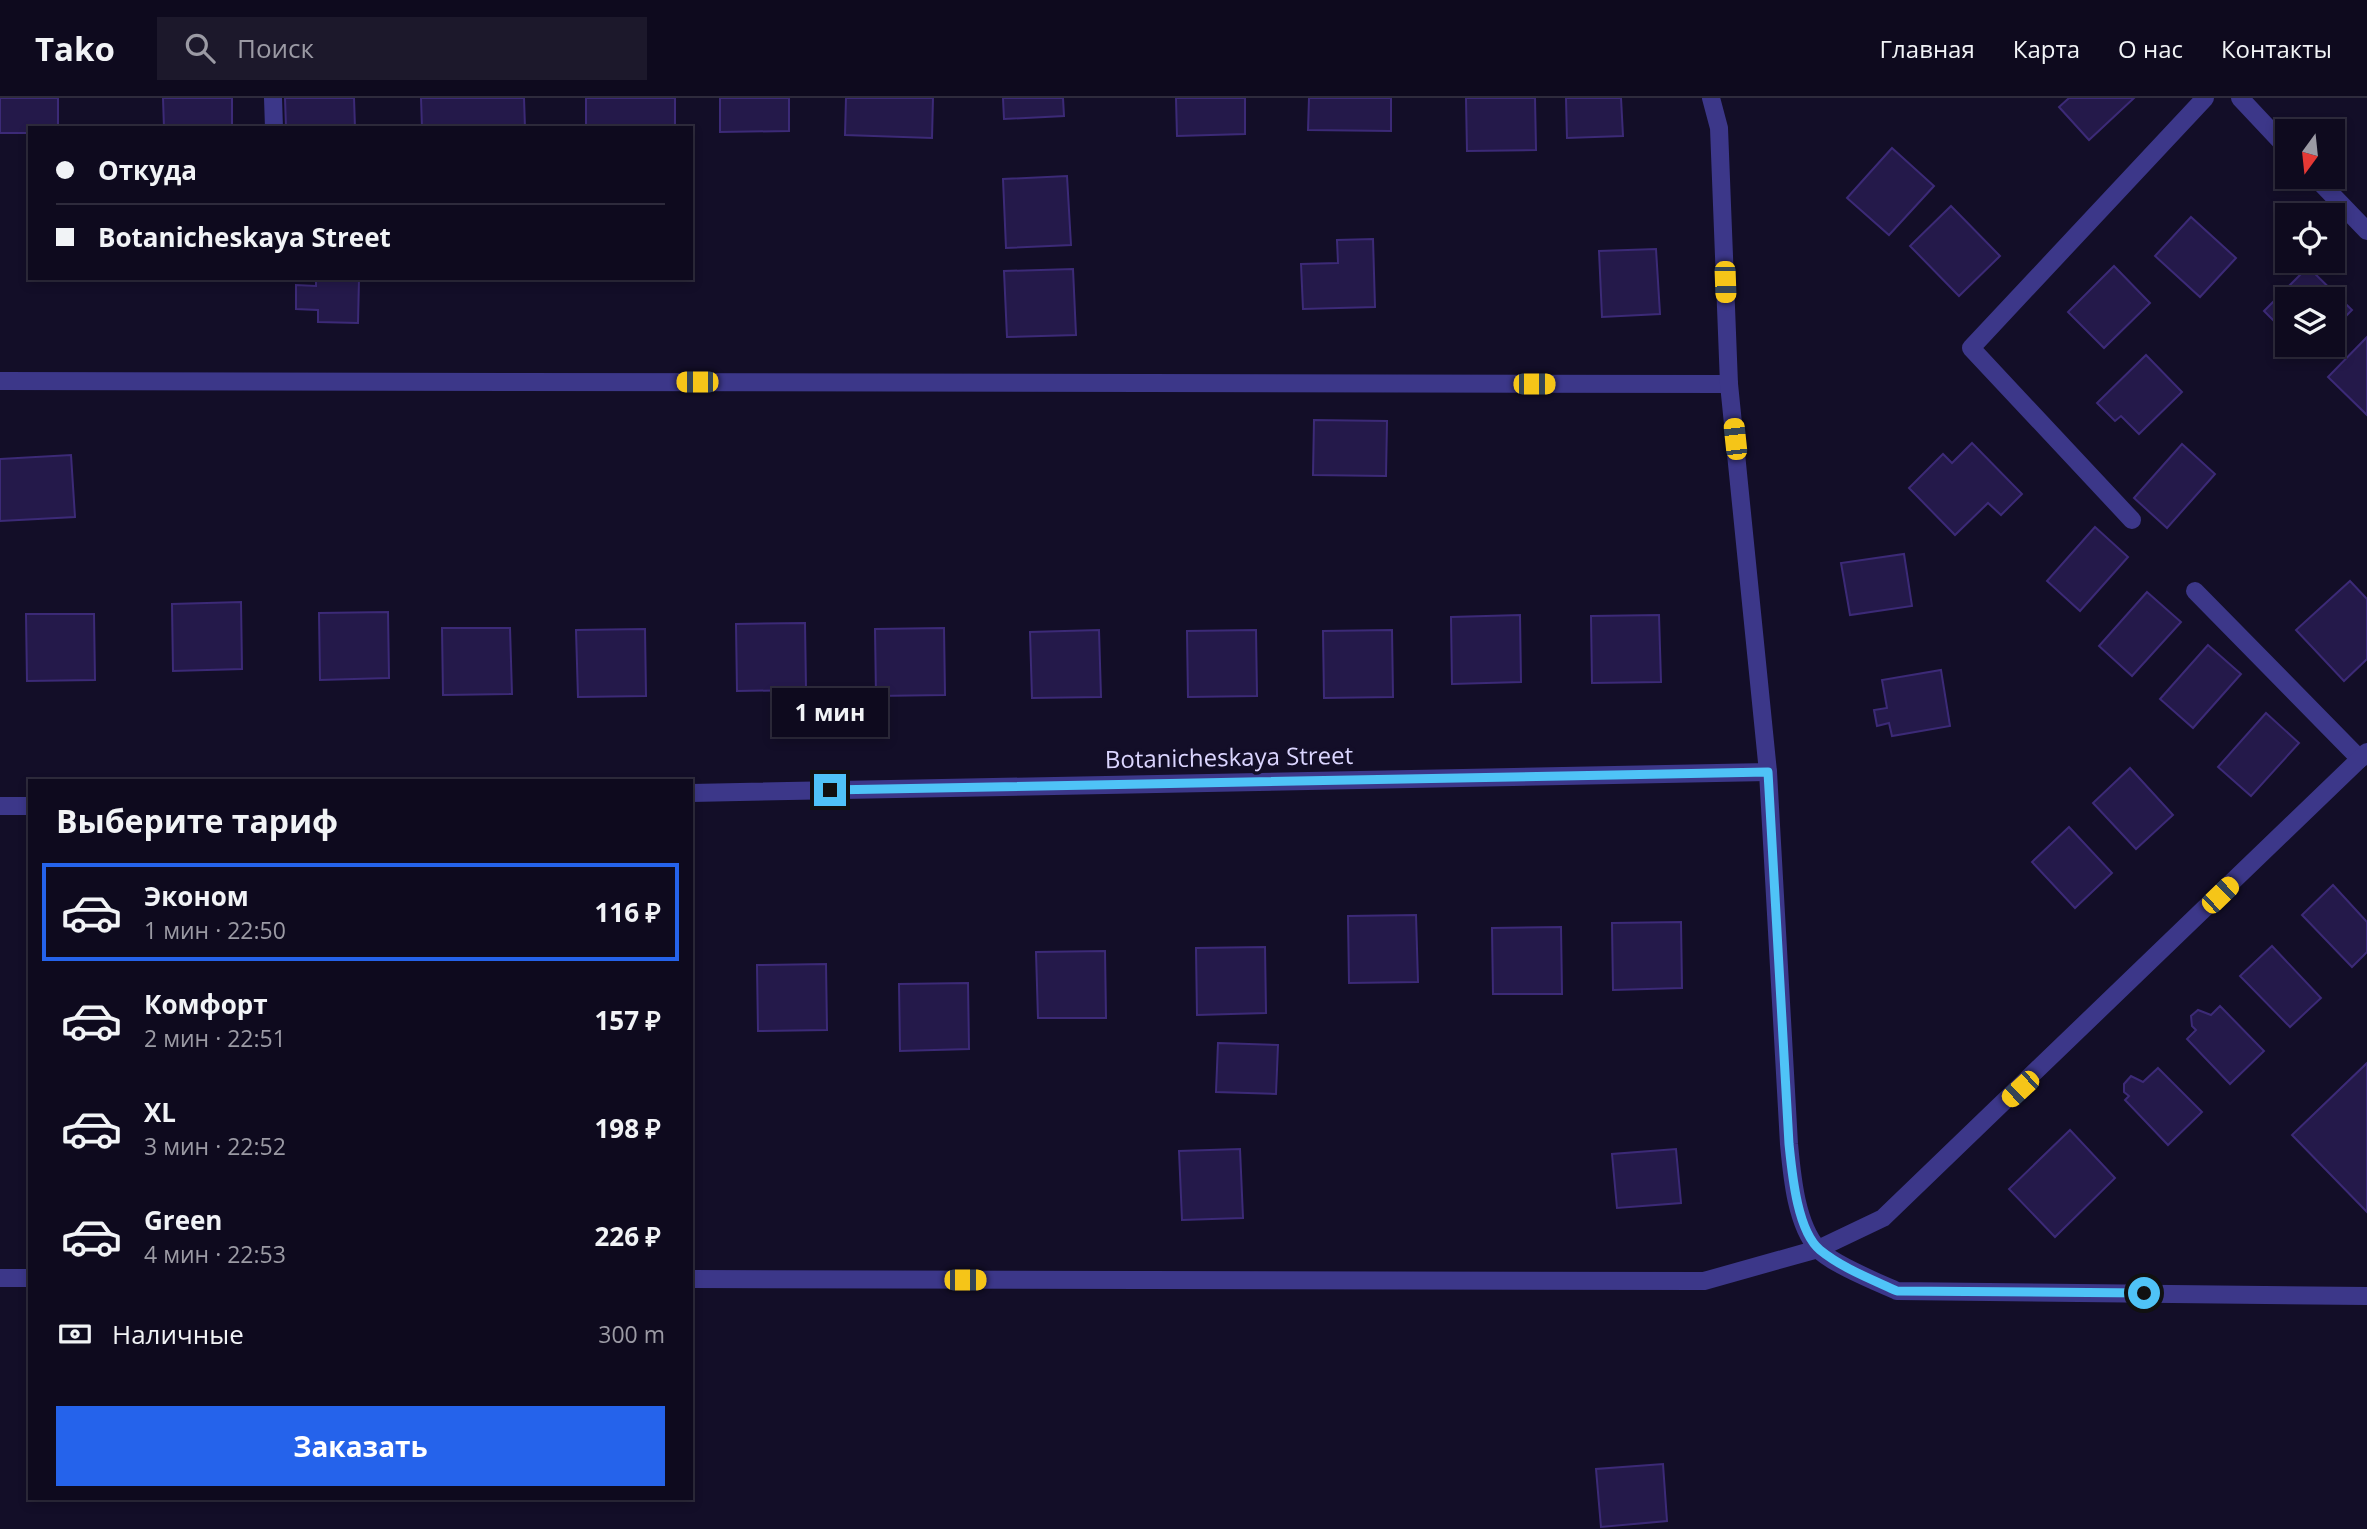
<!DOCTYPE html>
<html lang="ru">
<meta charset="utf-8">
<style>
body{margin:0;font-family:"Open Sans",sans-serif;background:#1c182b;color:#f1f3f6;height:100vh;display:flex;flex-direction:column;font-size:26px;white-space:nowrap}
*{box-sizing:border-box;margin:0}
p{font-size:23px;color:#9b9aa4}
.icon{flex:none;width:38px;height:38px;fill:none;stroke:currentColor;stroke-width:2;stroke-linecap:round;stroke-linejoin:round}
.map{position:relative;flex:1;overflow:hidden}
.sheet{position:absolute;left:28px;top:681px;width:665px;height:721px;display:flex;flex-direction:column;background:#0e0a1e;border-radius:0px;box-shadow:0 4px 10px #0003,0 0 0 2px #2e2b3c}
.sheet>*{flex:none}
.guide{position:absolute;left:28px;top:28px;width:665px;height:154px;border-radius:0px;box-shadow:0 4px 10px #0003,0 0 0 2px #2e2b3c;display:grid;align-content:center;height:154px;padding:0 28px;background:#0e0a1e}
.needle{width:46px;rotate:195deg}
.controls{position:absolute;left:2275px;top:21px;display:grid;gap:14px}
.controls a{display:grid;place-items:center;width:70px;height:70px;border-radius:0px;background:#0e0a1e;box-shadow:0 4px 10px #0003,0 0 0 2px #2e2b3c;font-size:35px}
.end{position:absolute;width:32px;height:32px;margin:-16px;border:9px solid #4fc3f7;background:#111;box-shadow:0 0 0 4px #111}
.from{border-radius:50%}
.bubble{position:absolute;height:49px;border-radius:0px;background:#0e0a1e;box-shadow:0 4px 10px #0003,0 0 0 2px #2e2b3c;font-size:23px;font-weight:700;line-height:49px;text-align:center}
.car{position:absolute;width:21px;height:42px;margin:-21px -10px;border-radius:9px;box-shadow:0 0 5px 2px #0007;background:linear-gradient(#f5c518 24%,#345 0 40%,#f5c518 0 76%,#345 0 86%,#f5c518 0)}
.guide b{display:flex;align-items:center;gap:24px;height:66px;font-size:26px}
.guide b+b{border-top:2px solid #2e2b3c}
.guide i{width:18px;height:18px;background:#f1f3f6}
ul{padding:0;list-style:none}
li{display:flex;align-items:center;gap:21px;height:98px;margin:0 14px 10px;padding:0 14px;border:4px solid transparent;border-radius:0px}
li div{flex:1}
li b{display:block;font-size:26px}
li em{font-style:normal;font-weight:700}
li.selected{border-color:#2563eb}
li>.icon{width:63px;height:63px;stroke-width:1.5}
h2{padding:0 28px;font-size:32px;line-height:84px}
.pay{display:flex;align-items:center;gap:18px;height:77px;padding:0 28px;font-size:26px}
.pay p{margin-inline-start:auto}
.action{display:flex;gap:14px;margin-top:auto;padding:14px 28px}
.action a{flex:1;height:80px;border-radius:0px;background:#2563eb;color:#fff;font-size:28px;font-weight:700;line-height:80px;text-align:center}
header{display:flex;align-items:center;gap:42px;box-sizing:border-box;height:98px;padding:0 35px;background:#0e0a1e;border-bottom:2px solid #2e2b3c}
header strong{font-size:33px}
nav{display:flex;gap:38px;margin-inline-start:auto;font-size:24px}
.search{width:490px;height:63px;background:#1c182b;display:flex;align-items:center;gap:18px;box-sizing:border-box;padding:0 24px;border-radius:0px;color:#9b9aa4;font-size:26px}
.map>svg:first-child{display:block}
.building{fill:#24194a;stroke:#3c2a77;stroke-width:2}
.lines{fill:none;stroke-linecap:round;stroke-linejoin:round}
.lane{stroke:#3c3789;stroke-width:18}
.street{stroke:#3c3789;stroke-width:18}
.route{stroke:#4fc3f7;stroke-width:9}
.labels{text-anchor:middle;stroke-width:7;stroke-linejoin:round;paint-order:stroke}
.street-label{font-size:24px;fill:#dbd5ff;stroke:#130e28}
</style>
<header>
<strong>Tako</strong>
<div class="search"><svg class="icon" aria-label="search" viewBox="0 0 24 24"><circle cx="10" cy="10" r="6"/><path d="M15 15l6 6"/></svg>Поиск</div>
<nav><a>Главная</a><a>Карта</a><a>О нас</a><a>Контакты</a></nav>
</header>
<div class="map">
<svg width="2367" height="1431" viewBox="0 0 2367 1431">
<rect width="100%" height="100%" fill="#130e28"/>
<g class="building">
<polygon points="0,0 58,0 58,30 30,30 30,35 0,35"/>
<polygon points="163,0 232,0 232,30 164,30"/>
<polygon points="285,0 354,0 355,30 286,30"/>
<polygon points="421,0 524,0 525,30 422,30"/>
<rect x="586" y="0" width="89" height="30"/>
<polygon points="720,0 789,0 789,33 720,34"/>
<polygon points="846,0 933,0 932,40 845,37"/>
<polygon points="1003,0 1063,0 1064,18 1004,21"/>
<polygon points="1176,0 1245,0 1245,36 1177,38"/>
<polygon points="1309,0 1391,0 1391,33 1308,32"/>
<polygon points="1466,0 1535,0 1536,52 1467,53"/>
<polygon points="1566,0 1621,0 1623,38 1567,40"/>
<polygon points="2069,0 2134,0 2089,42 2059,9"/>
<polygon points="1892,50 1934,88 1889,137 1847,100"/>
<polygon points="1067,78 1071,147 1006,150 1003,81"/>
<polygon points="1951,108 2000,158 1959,198 1910,148"/>
<polygon points="2191,119 2236,160 2200,199 2155,158"/>
<polygon points="1373,141 1375,209 1303,211 1301,166 1338,165 1337,142"/>
<polygon points="1656,151 1660,216 1602,219 1599,153"/>
<polygon points="2114,168 2150,205 2104,250 2068,214"/>
<polygon points="2308,169 2352,212 2333,231 2333,201 2287,201 2287,236 2264,213"/>
<polygon points="1073,171 1076,237 1007,239 1004,173"/>
<polygon points="316,180 359,180 358,225 318,224 318,212 296,211 296,187 316,188"/>
<polygon points="2367,239 2367,317 2328,279"/>
<polygon points="2298,247 2317,247 2308,256"/>
<polygon points="2146,257 2182,294 2139,336 2121,318 2115,323 2097,305"/>
<polygon points="1314,322 1387,323 1386,378 1313,377"/>
<polygon points="1972,345 2022,396 2001,417 1988,405 1955,437 1909,390 1943,356 1952,365"/>
<polygon points="2182,346 2215,376 2167,430 2134,400"/>
<polygon points="71,357 75,419 0,423 0,361"/>
<polygon points="2095,429 2128,459 2080,513 2047,483"/>
<polygon points="1904,456 1912,508 1850,517 1841,465"/>
<polygon points="2350,483 2367,501 2367,561 2344,583 2296,532"/>
<polygon points="2147,494 2181,524 2132,578 2099,548"/>
<polygon points="241,504 242,571 173,573 172,506"/>
<polygon points="388,514 389,580 320,582 319,515"/>
<polygon points="26,516 94,516 95,582 27,583"/>
<polygon points="1520,517 1521,584 1452,586 1451,519"/>
<polygon points="1659,517 1661,584 1592,585 1591,518"/>
<polygon points="805,525 806,592 737,593 736,526"/>
<polygon points="442,530 510,530 512,596 443,597"/>
<polygon points="944,530 945,597 876,598 875,531"/>
<polygon points="645,531 646,598 578,599 576,532"/>
<polygon points="1099,532 1101,599 1032,600 1030,534"/>
<polygon points="1256,532 1257,598 1188,599 1187,533"/>
<polygon points="1392,532 1393,599 1324,600 1323,533"/>
<polygon points="2208,547 2241,576 2193,630 2160,601"/>
<polygon points="1941,572 1950,628 1892,638 1889,625 1877,628 1874,612 1887,610 1882,582"/>
<polygon points="2266,615 2299,645 2251,698 2218,669"/>
<polygon points="2130,670 2173,717 2136,751 2093,705"/>
<polygon points="2069,729 2112,775 2075,810 2032,764"/>
<polygon points="2333,787 2367,824 2367,854 2352,869 2302,817"/>
<polygon points="1416,817 1418,884 1349,885 1348,818"/>
<polygon points="1681,824 1682,890 1613,892 1612,825"/>
<polygon points="1561,829 1562,896 1493,896 1492,830"/>
<polygon points="2272,848 2321,900 2290,929 2240,878"/>
<polygon points="1265,849 1266,915 1197,917 1196,850"/>
<polygon points="1105,853 1106,920 1038,920 1036,854"/>
<polygon points="826,866 827,932 758,933 757,867"/>
<polygon points="968,885 969,951 900,953 899,886"/>
<polygon points="2220,908 2264,953 2230,986 2187,941 2196,932 2192,928 2191,918 2198,912 2211,917"/>
<polygon points="1218,945 1278,947 1276,996 1216,994"/>
<polygon points="2367,965 2367,1114 2292,1037"/>
<polygon points="2158,970 2202,1014 2168,1047 2125,1002 2129,998 2124,994 2124,986 2131,978 2143,984"/>
<polygon points="2070,1032 2115,1080 2055,1139 2009,1091"/>
<polygon points="1240,1051 1243,1120 1182,1122 1179,1053"/>
<polygon points="1676,1051 1681,1105 1617,1110 1612,1056"/>
<polygon points="1663,1366 1667,1423 1601,1429 1596,1371"/>
</g>
<g class="lines">
<g class="lane">
<polyline points="273,0 274,30"/>
<polyline points="2240,0 2287,50"/>
<polyline points="2315,79 2367,133"/>
<polyline points="0,283 1729,286"/>
<polyline points="2132,422 1971,250 2205,0"/>
<polyline points="2195,493 2360,661"/>
<path d="M1768,674L1789,1046C1792,1078 1796,1126 1818,1151C1832,1166 1877,1184 1897,1193L2367,1198"/>
<polyline points="0,1180 30,1180"/>
<polyline points="691,1181 1704,1183 1818,1151 1883,1120 2367,654"/>
</g>
<g class="street">
<polyline points="691,695 1768,674 1729,286 1719,30 1711,0"/>
<polyline points="0,708 30,708"/>
</g>
</g>
<g class="lines">
<path class="route" d="M830,692L1768,674L1789,1046C1792,1075 1797,1133 1820,1152C1842,1170 1871,1181 1897,1193L2144,1195"/>
</g>
<g class="labels">
<g class="street-label">
<text transform="translate(1229 660) rotate(-1)" y="8">Botanicheskaya Street</text>
</g>
</g>
</svg>
<div class="controls">
<a><svg class="needle" viewBox="-14 -14 28 28"><path d="M0-13l5 13h-10z" fill="#e53935"/><path d="M0 13l5-13h-10z" fill="#9b9aa4"/></svg></a>
<a><svg class="icon" aria-label="locate" viewBox="0 0 24 24"><circle cx="12" cy="12" r="6"/><path d="M12 2v4M12 18v4M2 12h4M18 12h4"/></svg></a>
<a><svg class="icon" aria-label="layers" viewBox="0 0 24 24"><path d="M12 4l9 5-9 5-9-5zM3 14l9 5 9-5"/></svg></a>
</div>
<i class="end from" style="left:2144px;top:1195px"></i>
<i class="end" style="left:830px;top:692px"></i>
<div class="bubble" style="left:772px;top:590px;width:116px">1 мин</div>
<i class="car" style="left:1725px;top:184px;rotate:178deg"></i>
<i class="car" style="left:697px;top:284px;rotate:270deg"></i>
<i class="car" style="left:1534px;top:286px;rotate:90deg"></i>
<i class="car" style="left:1735px;top:341px;rotate:354deg"></i>
<i class="car" style="left:2220px;top:797px;rotate:46deg"></i>
<i class="car" style="left:2020px;top:991px;rotate:227deg"></i>
<i class="car" style="left:965px;top:1182px;rotate:90deg"></i>
<div class="guide">
<b><i class="from"></i>Откуда</b>
<b><i></i>Botanicheskaya Street</b>
</div>
<section class="sheet">
<h2>Выберите тариф</h2>
<ul>
<li class="selected"><svg class="icon" aria-label="car" viewBox="0 0 24 24"><path d="M5 17H2v-5l4-1 3-4h7l3 4 3 1v5h-3M9 17h6M6 11h13"/><circle cx="7" cy="17" r="2"/><circle cx="17" cy="17" r="2"/></svg><div><b>Эконом</b><p>1 мин · 22:50</p></div><em>116 ₽</em></li>
<li><svg class="icon" aria-label="car" viewBox="0 0 24 24"><path d="M5 17H2v-5l4-1 3-4h7l3 4 3 1v5h-3M9 17h6M6 11h13"/><circle cx="7" cy="17" r="2"/><circle cx="17" cy="17" r="2"/></svg><div><b>Комфорт</b><p>2 мин · 22:51</p></div><em>157 ₽</em></li>
<li><svg class="icon" aria-label="car" viewBox="0 0 24 24"><path d="M5 17H2v-5l4-1 3-4h7l3 4 3 1v5h-3M9 17h6M6 11h13"/><circle cx="7" cy="17" r="2"/><circle cx="17" cy="17" r="2"/></svg><div><b>XL</b><p>3 мин · 22:52</p></div><em>198 ₽</em></li>
<li><svg class="icon" aria-label="car" viewBox="0 0 24 24"><path d="M5 17H2v-5l4-1 3-4h7l3 4 3 1v5h-3M9 17h6M6 11h13"/><circle cx="7" cy="17" r="2"/><circle cx="17" cy="17" r="2"/></svg><div><b>Green</b><p>4 мин · 22:53</p></div><em>226 ₽</em></li>
</ul>
<div class="pay"><svg class="icon" aria-label="cash" viewBox="0 0 24 24"><path d="M3 7h18v10H3z"/><circle cx="12" cy="12" r="2"/></svg>Наличные<p>300 m</p></div>
<div class="action"><a>Заказать</a></div>
</section>
</div>
